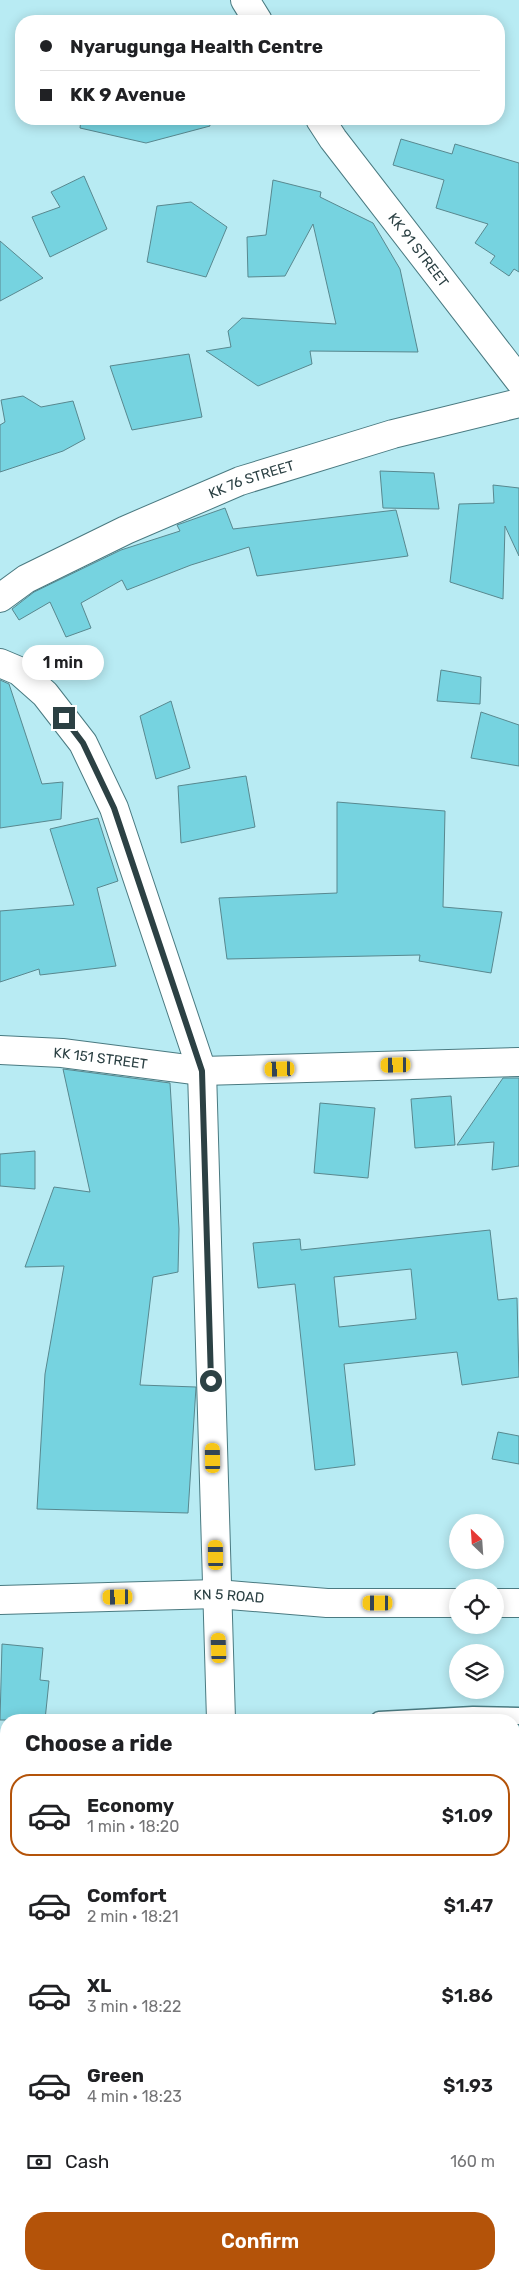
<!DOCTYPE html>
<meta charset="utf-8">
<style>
body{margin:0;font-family:Rubik,sans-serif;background:#f2f2f2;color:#202124;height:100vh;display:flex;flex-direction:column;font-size:19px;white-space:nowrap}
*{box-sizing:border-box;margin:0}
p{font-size:16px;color:#757577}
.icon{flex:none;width:28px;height:28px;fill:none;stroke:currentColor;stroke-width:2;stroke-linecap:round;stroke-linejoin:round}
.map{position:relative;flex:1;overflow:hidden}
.sheet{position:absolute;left:0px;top:1714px;width:520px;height:566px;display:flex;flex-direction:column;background:#fff;border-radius:20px 20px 0 0;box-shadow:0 2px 12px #0003}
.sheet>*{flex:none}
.hud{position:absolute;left:15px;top:15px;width:490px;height:110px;border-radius:20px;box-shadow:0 2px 12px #0003;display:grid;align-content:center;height:110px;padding:0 25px;background:#fff}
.needle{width:32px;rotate:335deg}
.controls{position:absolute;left:449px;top:1514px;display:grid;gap:10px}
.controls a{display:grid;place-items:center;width:55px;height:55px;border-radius:50%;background:#fff;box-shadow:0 2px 12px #0003;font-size:25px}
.end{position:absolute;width:22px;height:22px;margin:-11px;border:6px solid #2c4144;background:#fff;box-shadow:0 0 0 2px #fff}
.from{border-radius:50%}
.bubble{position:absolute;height:35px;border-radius:18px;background:#fff;box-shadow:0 2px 12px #0003;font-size:16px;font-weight:600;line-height:35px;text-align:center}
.car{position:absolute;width:15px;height:30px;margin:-15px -8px;border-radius:6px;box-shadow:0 0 4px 1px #0007;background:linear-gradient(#f5c518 24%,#345 0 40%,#f5c518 0 76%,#345 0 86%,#f5c518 0)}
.hud b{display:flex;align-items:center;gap:18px;height:48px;font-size:19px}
.hud b+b{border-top:1px solid #e0e0e0}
.hud i{width:12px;height:12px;background:#202124}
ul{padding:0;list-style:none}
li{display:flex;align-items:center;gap:15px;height:82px;margin:0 10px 8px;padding:0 15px;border:2px solid transparent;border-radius:20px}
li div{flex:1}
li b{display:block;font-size:19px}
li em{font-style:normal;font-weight:600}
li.current{border-color:#b45309}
li>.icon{width:45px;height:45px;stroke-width:1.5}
h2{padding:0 25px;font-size:22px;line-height:60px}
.pay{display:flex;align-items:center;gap:12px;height:55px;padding:0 25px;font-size:19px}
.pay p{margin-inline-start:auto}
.button{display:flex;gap:10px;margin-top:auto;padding:10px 25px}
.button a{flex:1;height:58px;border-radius:20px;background:#b45309;color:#fff;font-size:20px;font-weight:600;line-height:58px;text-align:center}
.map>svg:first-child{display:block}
.building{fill:#76d3e0;stroke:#58888f;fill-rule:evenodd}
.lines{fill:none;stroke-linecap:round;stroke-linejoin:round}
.service-casing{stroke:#4a7a81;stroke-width:19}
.minor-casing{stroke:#4a7a81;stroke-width:30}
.secondary-casing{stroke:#4a7a81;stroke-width:30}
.service{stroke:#fff;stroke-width:16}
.minor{stroke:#fff;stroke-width:28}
.secondary{stroke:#fff;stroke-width:28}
.route{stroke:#2c4144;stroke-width:6}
.labels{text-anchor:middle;stroke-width:4;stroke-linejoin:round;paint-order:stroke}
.street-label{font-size:14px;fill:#2c4144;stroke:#cef7fd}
</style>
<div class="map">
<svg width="519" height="2279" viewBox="0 0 519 2279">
<rect width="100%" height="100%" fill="#b8ebf3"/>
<g class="building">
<polygon points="81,119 209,119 210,126 146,143 80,128"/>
<polygon points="401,139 452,154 455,144 519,163 519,272 514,269 509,276 490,263 495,256 475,243 488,224 436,208 444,180 393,165"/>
<polygon points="84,176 107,229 50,257 32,217 60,207 51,192"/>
<polygon points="273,180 321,192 320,197 373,223 400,269 418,352 310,351 312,364 258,386 206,351 231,347 228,331 242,318 336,324 313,224 285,276 248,277 247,237 266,235"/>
<polygon points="191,202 227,227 206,277 147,262 157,206"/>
<polygon points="0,241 43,278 0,301"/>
<polygon points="189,354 202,417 132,430 110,366"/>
<polygon points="23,396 41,407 73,401 85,439 63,451 0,472 0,425 5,422 1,400"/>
<polygon points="380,471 434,473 439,509 383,508"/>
<polygon points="493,485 519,488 519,556 505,526 503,599 450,582 459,504 494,503"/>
<polygon points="225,508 233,529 396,510 408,556 257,576 249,547 191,565 127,590 122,580 81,603 91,628 66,637 50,602 19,620 12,609 34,592 121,550 180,531 177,525"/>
<polygon points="441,670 481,677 480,704 437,701"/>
<polygon points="0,680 9,684 42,784 63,782 61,819 0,828"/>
<polygon points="171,701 190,768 156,779 140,716"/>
<polygon points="481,712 519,725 519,766 471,758"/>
<polygon points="246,776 255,827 181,843 178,786"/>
<polygon points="337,802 445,811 443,907 502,912 491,973 419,961 420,955 227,959 219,898 337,893"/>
<polygon points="98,818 118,881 97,888 116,966 40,975 39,969 0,982 0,911 74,905 50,829"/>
<polygon points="63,1069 170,1083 179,1229 178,1272 153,1277 140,1385 196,1387 188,1513 37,1509 45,1374 64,1266 25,1267 54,1187 90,1192"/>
<polygon points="503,1078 519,1078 519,1166 492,1170 494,1142 457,1145"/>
<polygon points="451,1096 455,1145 415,1148 411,1099"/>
<polygon points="320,1103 375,1108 368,1178 314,1173"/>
<polygon points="35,1151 35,1189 0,1186 0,1154"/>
<path d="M490,1230L498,1300L517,1298L519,1377L462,1385L457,1352L344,1364L355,1465L315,1470L295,1284L258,1288L253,1243L300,1239L301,1250ZM411,1269L416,1319L339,1327L334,1277Z"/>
<polygon points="498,1432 519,1436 519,1464 492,1459"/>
<polygon points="2,1644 43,1648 40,1680 49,1681 45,1720 0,1720"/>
</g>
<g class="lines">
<defs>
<g id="service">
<polyline points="379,1720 473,1715 519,1716"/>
<polyline points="276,2274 276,2279"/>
</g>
<g id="minor">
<polyline points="245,0 258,21"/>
<path id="s1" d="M320,119L333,139L519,380"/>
<path id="s2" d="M0,598L26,579L126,530L240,481L393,434L519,403"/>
<path id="s3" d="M0,1050L62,1053L202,1071L519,1062"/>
<polyline points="0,1988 6,1988"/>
</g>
<g id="secondary">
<polyline points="0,663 19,671 45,694 83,743 114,808 202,1071 221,1720"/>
<path id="s4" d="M0,1600L217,1594L327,1603H458"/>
<polyline points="495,1603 519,1603"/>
<polyline points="225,2279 225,2274"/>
</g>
</defs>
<use href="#service" class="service-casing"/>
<use href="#minor" class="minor-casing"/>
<use href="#secondary" class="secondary-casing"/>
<use href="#service" class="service"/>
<use href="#minor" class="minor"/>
<use href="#secondary" class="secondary"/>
</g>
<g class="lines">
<polyline class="route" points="64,718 83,743 114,808 202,1071 211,1381"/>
</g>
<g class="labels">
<g class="street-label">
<text dy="5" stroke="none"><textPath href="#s1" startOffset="164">KK 91 STREET</textPath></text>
<text dy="5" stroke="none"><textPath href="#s2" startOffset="279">KK 76 STREET</textPath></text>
<text dy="5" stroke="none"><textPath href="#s3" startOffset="101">KK 151 STREET</textPath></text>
<text dy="5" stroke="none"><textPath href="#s4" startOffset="229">KN 5 ROAD</textPath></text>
</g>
</g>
</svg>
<div class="controls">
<a><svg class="needle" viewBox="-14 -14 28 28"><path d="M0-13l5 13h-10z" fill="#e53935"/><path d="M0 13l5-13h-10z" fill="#757577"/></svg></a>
<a><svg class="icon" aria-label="locate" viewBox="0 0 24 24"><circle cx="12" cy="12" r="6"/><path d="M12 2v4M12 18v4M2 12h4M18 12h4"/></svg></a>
<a><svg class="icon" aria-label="layers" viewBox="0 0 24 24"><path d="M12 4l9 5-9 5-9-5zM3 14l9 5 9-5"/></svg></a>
</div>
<i class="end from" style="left:211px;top:1381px"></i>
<i class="end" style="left:64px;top:718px"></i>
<div class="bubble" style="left:22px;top:645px;width:82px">1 min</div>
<i class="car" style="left:396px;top:1065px;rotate:269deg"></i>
<i class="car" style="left:280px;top:1069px;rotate:268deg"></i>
<i class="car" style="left:213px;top:1458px;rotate:359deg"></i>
<i class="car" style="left:216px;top:1555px;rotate:359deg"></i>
<i class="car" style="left:118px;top:1597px;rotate:269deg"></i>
<i class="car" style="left:378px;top:1603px;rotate:270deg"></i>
<i class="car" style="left:219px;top:1648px;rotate:358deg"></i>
<div class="hud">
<b><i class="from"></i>Nyarugunga Health Centre</b>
<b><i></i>KK 9 Avenue</b>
</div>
<section class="sheet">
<h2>Choose a ride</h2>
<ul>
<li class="current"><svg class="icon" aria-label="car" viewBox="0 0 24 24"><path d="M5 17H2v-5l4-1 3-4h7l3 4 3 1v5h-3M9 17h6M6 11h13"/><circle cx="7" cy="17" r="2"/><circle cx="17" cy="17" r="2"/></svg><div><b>Economy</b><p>1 min · 18:20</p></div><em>$1.09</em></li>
<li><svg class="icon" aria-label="car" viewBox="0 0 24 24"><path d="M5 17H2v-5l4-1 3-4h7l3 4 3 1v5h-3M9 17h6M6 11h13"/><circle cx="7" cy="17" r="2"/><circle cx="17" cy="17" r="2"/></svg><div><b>Comfort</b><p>2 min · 18:21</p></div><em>$1.47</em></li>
<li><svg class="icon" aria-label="car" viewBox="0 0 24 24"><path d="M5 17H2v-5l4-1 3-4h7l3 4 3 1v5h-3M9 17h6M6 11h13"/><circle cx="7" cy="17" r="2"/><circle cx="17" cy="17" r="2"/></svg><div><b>XL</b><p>3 min · 18:22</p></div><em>$1.86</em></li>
<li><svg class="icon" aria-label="car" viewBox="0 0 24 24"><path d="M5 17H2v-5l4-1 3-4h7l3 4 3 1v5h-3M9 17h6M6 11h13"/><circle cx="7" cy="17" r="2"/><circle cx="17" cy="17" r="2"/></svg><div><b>Green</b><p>4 min · 18:23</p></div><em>$1.93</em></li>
</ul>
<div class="pay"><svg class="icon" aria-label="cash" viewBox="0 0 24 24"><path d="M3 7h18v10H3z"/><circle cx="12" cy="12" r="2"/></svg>Cash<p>160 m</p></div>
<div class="button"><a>Confirm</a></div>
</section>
</div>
